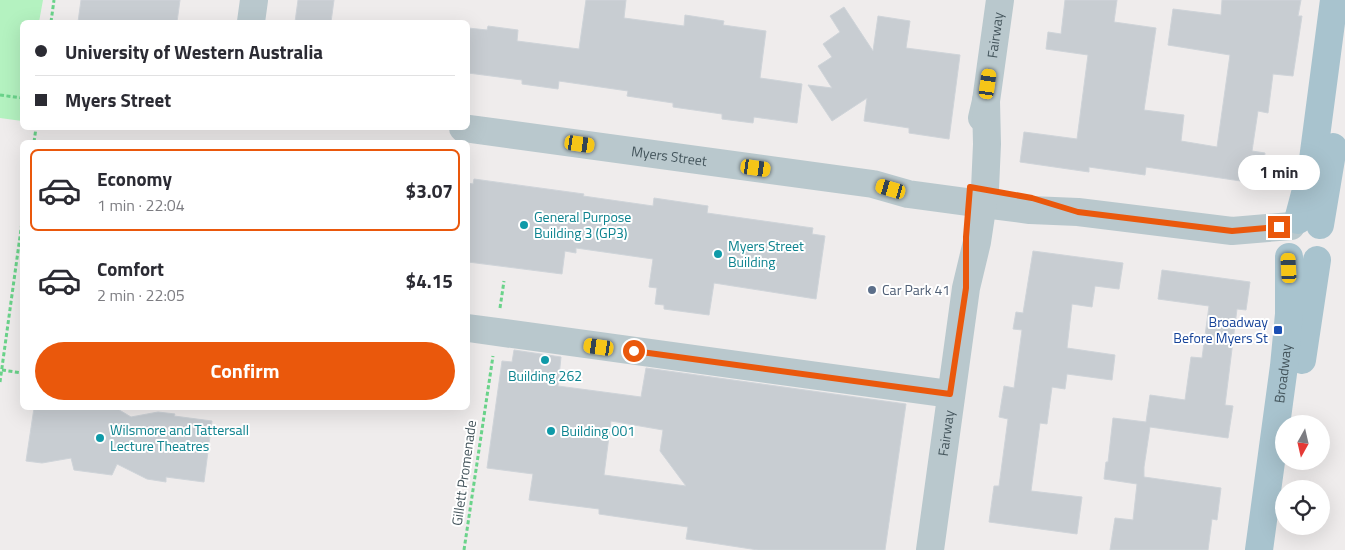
<!DOCTYPE html>
<meta charset="utf-8">
<style>
body{margin:0;font-family:"Titillium Web",sans-serif;background:#f2f2f3;color:#2b2b33;height:100vh;display:flex;flex-direction:column;font-size:19px;white-space:nowrap}
*{box-sizing:border-box;margin:0}
p{font-size:16px;color:#7c7c81}
.icon{flex:none;width:28px;height:28px;fill:none;stroke:currentColor;stroke-width:2;stroke-linecap:round;stroke-linejoin:round}
.map{position:relative;flex:1;overflow:hidden}
.details{position:absolute;left:20px;top:140px;width:450px;height:270px;display:flex;flex-direction:column;background:#fff;border-radius:8px;box-shadow:0 5px 20px #0002}
.details>*{flex:none}
.guide{position:absolute;left:20px;top:20px;width:450px;height:110px;border-radius:8px;box-shadow:0 5px 20px #0002;display:grid;align-content:center;height:110px;padding:0 15px;background:#fff}
.needle{width:32px;rotate:188deg}
.controls{position:absolute;left:1275px;top:415px;display:grid;gap:10px}
.controls a{display:grid;place-items:center;width:55px;height:55px;border-radius:50%;background:#fff;box-shadow:0 5px 20px #0002;font-size:25px}
.end{position:absolute;width:22px;height:22px;margin:-11px;border:6px solid #ea580c;background:#fff;box-shadow:0 0 0 2px #fff}
.from{border-radius:50%}
.bubble{position:absolute;height:35px;border-radius:18px;background:#fff;box-shadow:0 5px 20px #0002;font-size:16px;font-weight:700;line-height:35px;text-align:center}
.car{position:absolute;width:15px;height:30px;margin:-15px -8px;border-radius:6px;box-shadow:0 0 4px 1px #0007;background:linear-gradient(#f5c518 24%,#345 0 40%,#f5c518 0 76%,#345 0 86%,#f5c518 0)}
.guide b{display:flex;align-items:center;gap:18px;height:48px;font-size:19px}
.guide b+b{border-top:1px solid #e1e1e2}
.guide i{width:12px;height:12px;background:#2b2b33}
ul{padding:9px 0 0;list-style:none}
li{display:flex;align-items:center;gap:15px;height:82px;margin:0 10px 8px;padding:0 5px;border:2px solid transparent;border-radius:8px}
li div{flex:1}
li b{display:block;font-size:19px}
li em{font-style:normal;font-weight:700}
li.on{border-color:#ea580c}
li>.icon{width:45px;height:45px;stroke-width:1.5}
.button{display:flex;gap:10px;margin-top:auto;padding:10px 15px}
.button a{flex:1;height:58px;border-radius:30px;background:#ea580c;color:#fff;font-size:20px;font-weight:700;line-height:58px;text-align:center}
.map>svg:first-child{display:block}
.green{fill:#b4f2c0}
.building{fill:#c8cdd2;stroke:#cfd4d9;fill-rule:evenodd}
.lines{fill:none;stroke-linecap:round;stroke-linejoin:round}
.path{stroke:#6ad38a;stroke-width:3;stroke-dasharray:4 2.5;stroke-linecap:butt}
.minor{stroke:#b9c8cd;stroke-width:28}
.major{stroke:#a8c3ce;stroke-width:28}
.route{stroke:#ea580c;stroke-width:6}
.culture-dot{fill:#0f9aa8;stroke:#fff;stroke-width:2}
.service-dot{fill:#5c6f8a;stroke:#fff;stroke-width:2}
.transit-dot{fill:#1a4fb4;stroke:#fff;stroke-width:2}
.labels{text-anchor:middle;stroke-width:4;stroke-linejoin:round;paint-order:stroke}
.street-label{font-size:14px;fill:#43545b;stroke:#fff}
.culture-label{font-size:14px;fill:#0d838f;stroke:#fff;text-anchor:start}
.service-label{font-size:14px;fill:#4e5e75;stroke:#fff;text-anchor:start}
.transit-label{font-size:14px;fill:#164399;stroke:#fff;text-anchor:end}
</style>
<div class="map">
<svg width="1345" height="550" viewBox="0 0 1345 550">
<rect width="100%" height="100%" fill="#efecec"/>
<polygon class="green" points="0,0 43,0 39,22 22,22 22,121 0,118"/>
<g class="building">
<polygon points="81,0 180,0 177,22 78,22"/>
<polygon points="298,0 334,0 331,22 295,22"/>
<polygon points="586,0 626,0 624,18 684,26 685,15 724,21 723,25 766,31 760,78 802,84 797,123 754,117 753,123 722,119 722,114 673,107 673,103 627,96 628,91 559,81 558,89 522,84 522,80 468,73 468,28 487,30 488,26 518,30 517,41 579,49"/>
<polygon points="1065,0 1117,0 1114,22 1156,28 1144,110 1184,115 1181,141 1217,147 1230,55 1168,45 1173,9 1221,15 1222,0 1301,0 1298,16 1302,16 1293,76 1273,74 1268,113 1258,111 1252,151 1265,153 1261,184 1146,167 1145,175 1089,167 1089,172 1020,162 1024,132 1077,139 1088,55 1046,49 1048,32 1061,34"/>
<polygon points="844,7 873,51 878,16 910,21 906,48 960,55 949,139 909,133 909,128 864,121 867,98 832,121 808,85 832,88 818,66 832,57 823,44 840,32 830,16"/>
<polygon points="474,179 584,194 583,196 653,206 654,198 708,206 707,213 813,228 812,234 825,236 816,299 714,283 709,315 664,309 664,305 655,304 657,288 649,287 653,259 576,248 576,253 565,251 562,274 468,262 468,183 473,184"/>
<polygon points="1033,251 1123,263 1119,289 1095,286 1092,307 1072,304 1067,348 1115,355 1112,380 1067,374 1065,389 1052,387 1047,424 1040,423 1031,491 1082,497 1077,534 989,522 994,486 999,486 1008,419 999,417 1004,386 1014,388 1022,330 1013,329 1016,312 1023,313"/>
<polygon points="1162,270 1250,282 1246,310 1237,309 1225,405 1233,406 1228,438 1150,427 1144,467 1144,477 1221,488 1217,520 1212,519 1208,550 1110,550 1115,518 1133,520 1137,484 1104,479 1106,462 1108,462 1113,418 1146,422 1150,395 1185,400 1191,357 1202,358 1209,306 1158,299"/>
<path d="M514,350L561,357L558,386L641,397L646,368L906,404L885,550H758L686,539L688,527L599,514V509L529,500L533,474L487,468L502,361L512,362ZM611,421L663,430L660,451L686,486L604,475Z"/>
<polygon points="34,408 116,408 131,417 158,412 175,414 174,416 212,421 204,482 166,477 166,482 147,479 117,464 112,475 74,470 71,458 42,463 26,461"/>
</g>
<g class="lines">
<g class="path">
<polyline points="51,22 54,0"/>
<polyline points="0,95 22,98"/>
<polyline points="34,142 36,128"/>
<polyline points="500,308 504,281"/>
<polyline points="2,370 22,373"/>
<polyline points="0,382 22,222"/>
<polyline points="464,550 493,356"/>
</g>
<g class="minor">
<polyline points="251,22 254,0"/>
<path id="s1" d="M982,118L986,101L1000,0"/>
<path id="s2" d="M463,128L873,184L908,194L982,204L1030,210L1078,212L1232,231L1291,226"/>
<polyline points="468,328 950,394"/>
<path id="s3" d="M930,550L966,288L977,242L985,189L987,144L986,101"/>
</g>
<g class="major">
<polyline points="1298,220 1312,167 1334,0"/>
<polyline points="1320,225 1333,147"/>
<polyline points="1302,360 1317,260"/>
<path id="s4" d="M1259,550L1284,366L1289,314V257"/>
</g>
</g>
<g class="lines">
<polyline class="route" points="634,351 950,394 966,288 966,237 970,187 1032,198 1078,212 1232,231 1279,227"/>
</g>
<g class="culture-dot">
<circle cx="524" cy="225" r="5"/>
<circle cx="718" cy="254" r="5"/>
<circle cx="545" cy="360" r="5"/>
<circle cx="551" cy="431" r="5"/>
<circle cx="100" cy="438" r="5"/>
</g>
<circle class="service-dot" cx="872" cy="290" r="5"/>
<rect class="transit-dot" x="1273" y="325" width="10" height="10" rx="2.5"/>
<g class="labels">
<g class="street-label">
<text dy="5" stroke="none"><textPath href="#s1" startOffset="84">Fairway</textPath></text>
<text dy="5" stroke="none"><textPath href="#s2" startOffset="208">Myers Street</textPath></text>
<text dy="5" stroke="none"><textPath href="#s4" startOffset="178">Broadway</textPath></text>
<text dy="5" stroke="none"><textPath href="#s3" startOffset="118">Fairway</textPath></text>
<text transform="translate(464 473) rotate(-82)" y="5">Gillett Promenade</text>
</g>
<g class="culture-label">
<text x="534" y="222">General Purpose<tspan x="534" dy="16">Building 3 (GP3)</tspan></text>
<text x="728" y="251">Myers Street<tspan x="728" dy="16">Building</tspan></text>
<text x="545" y="381" text-anchor="middle">Building 262</text>
<text x="110" y="435">Wilsmore and Tattersall<tspan x="110" dy="16">Lecture Theatres</tspan></text>
<text x="561" y="436">Building 001</text>
</g>
<g class="service-label">
<text x="882" y="295">Car Park 41</text>
</g>
<g class="transit-label">
<text x="1268" y="327">Broadway<tspan x="1268" dy="16">Before Myers St</tspan></text>
</g>
</g>
</svg>
<div class="controls">
<a><svg class="needle" viewBox="-14 -14 28 28"><path d="M0-13l5 13h-10z" fill="#e53935"/><path d="M0 13l5-13h-10z" fill="#7c7c81"/></svg></a>
<a><svg class="icon" aria-label="locate" viewBox="0 0 24 24"><circle cx="12" cy="12" r="6"/><path d="M12 2v4M12 18v4M2 12h4M18 12h4"/></svg></a>
</div>
<i class="end from" style="left:634px;top:351px"></i>
<i class="end" style="left:1279px;top:227px"></i>
<div class="bubble" style="left:1238px;top:155px;width:82px">1 min</div>
<i class="car" style="left:988px;top:84px;rotate:8deg"></i>
<i class="car" style="left:580px;top:144px;rotate:98deg"></i>
<i class="car" style="left:756px;top:168px;rotate:98deg"></i>
<i class="car" style="left:891px;top:189px;rotate:286deg"></i>
<i class="car" style="left:1289px;top:268px;rotate:357deg"></i>
<i class="car" style="left:599px;top:347px;rotate:278deg"></i>
<div class="guide">
<b><i class="from"></i>University of Western Australia</b>
<b><i></i>Myers Street</b>
</div>
<section class="details">
<ul>
<li class="on"><svg class="icon" aria-label="car" viewBox="0 0 24 24"><path d="M5 17H2v-5l4-1 3-4h7l3 4 3 1v5h-3M9 17h6M6 11h13"/><circle cx="7" cy="17" r="2"/><circle cx="17" cy="17" r="2"/></svg><div><b>Economy</b><p>1 min · 22:04</p></div><em>$3.07</em></li>
<li><svg class="icon" aria-label="car" viewBox="0 0 24 24"><path d="M5 17H2v-5l4-1 3-4h7l3 4 3 1v5h-3M9 17h6M6 11h13"/><circle cx="7" cy="17" r="2"/><circle cx="17" cy="17" r="2"/></svg><div><b>Comfort</b><p>2 min · 22:05</p></div><em>$4.15</em></li>
</ul>
<div class="button"><a>Confirm</a></div>
</section>
</div>
